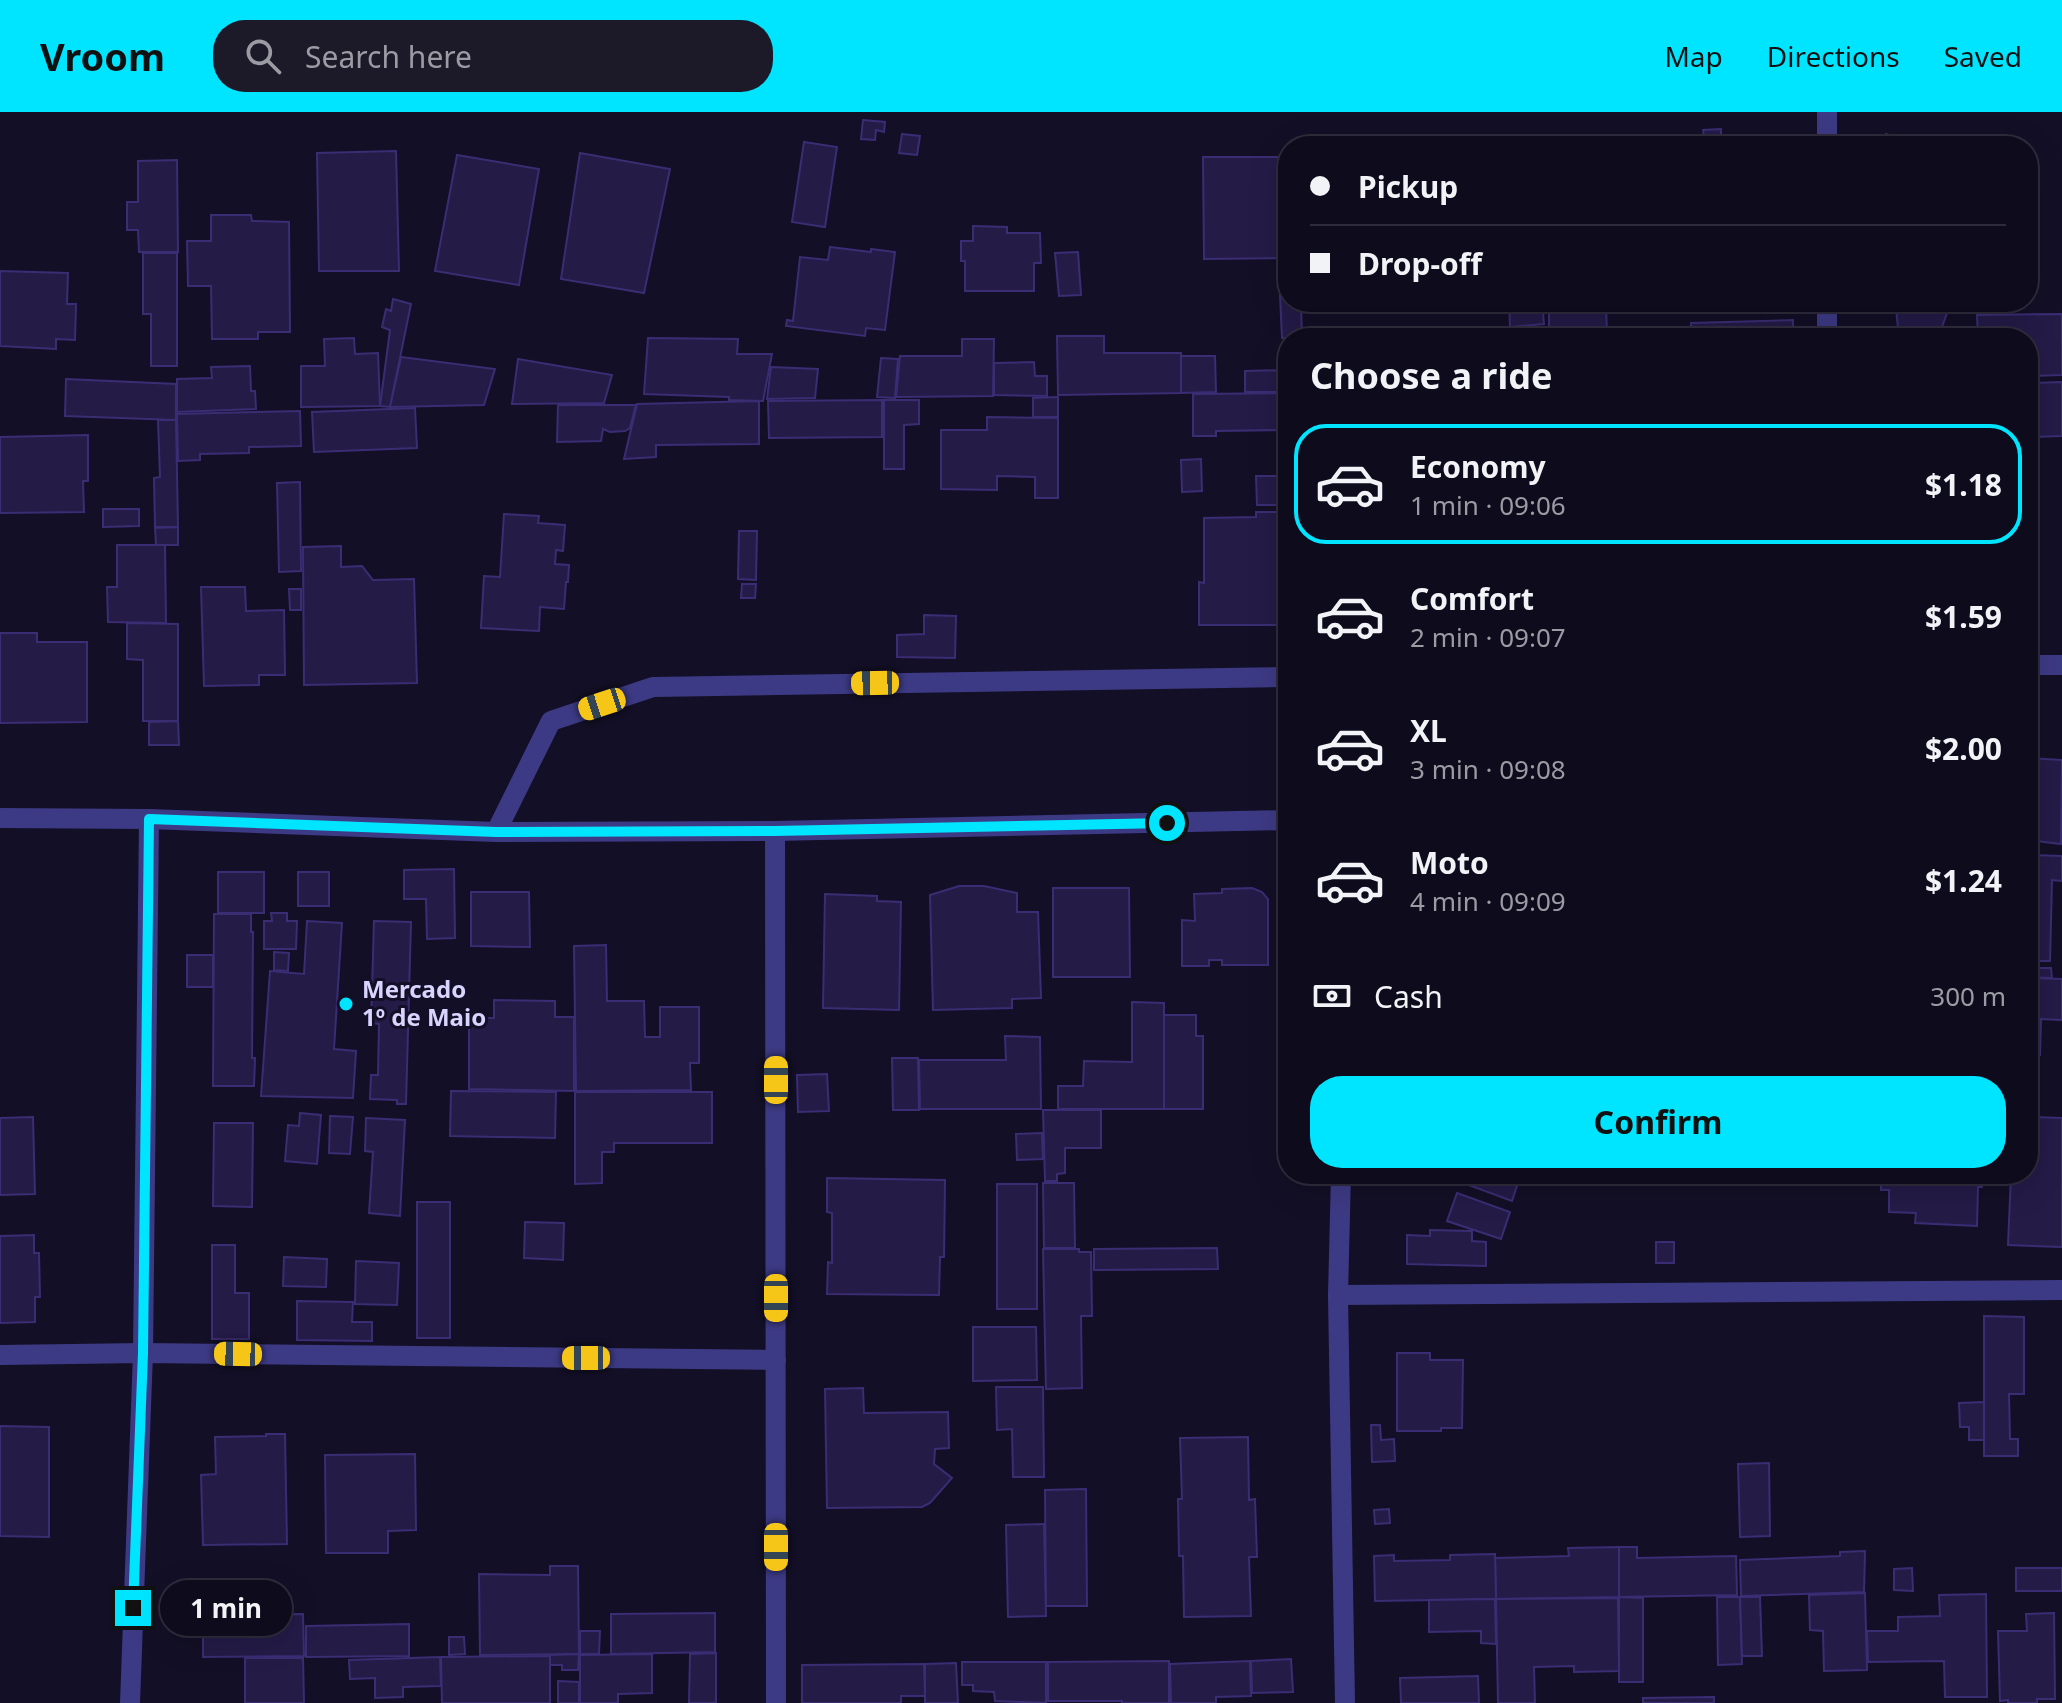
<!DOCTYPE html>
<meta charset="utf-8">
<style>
body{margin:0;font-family:"Noto Sans",sans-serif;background:#1c1929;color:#f1f3f6;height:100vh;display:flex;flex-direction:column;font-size:30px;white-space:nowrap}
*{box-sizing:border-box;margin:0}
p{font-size:26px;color:#9b9ba3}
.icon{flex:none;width:44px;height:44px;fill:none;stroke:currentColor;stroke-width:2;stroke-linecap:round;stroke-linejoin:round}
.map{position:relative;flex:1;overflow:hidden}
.details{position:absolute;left:1278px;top:216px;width:760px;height:856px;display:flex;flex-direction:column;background:#0e0b1c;border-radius:32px;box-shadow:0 8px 32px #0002,0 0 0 2px #2e2b3b}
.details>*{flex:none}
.banner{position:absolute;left:1278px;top:24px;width:760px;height:176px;border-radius:32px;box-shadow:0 8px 32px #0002,0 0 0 2px #2e2b3b;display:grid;align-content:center;height:176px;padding:0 32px;background:#0e0b1c}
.end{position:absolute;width:36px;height:36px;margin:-18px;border:10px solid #00e5ff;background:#111;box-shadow:0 0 0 4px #111}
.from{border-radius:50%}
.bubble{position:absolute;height:56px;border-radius:28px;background:#0e0b1c;box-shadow:0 8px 32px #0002,0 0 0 2px #2e2b3b;font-size:26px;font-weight:700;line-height:56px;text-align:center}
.car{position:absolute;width:24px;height:48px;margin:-24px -12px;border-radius:10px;box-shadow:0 0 6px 2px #0007;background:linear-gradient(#f5c518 24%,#345 0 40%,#f5c518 0 76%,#345 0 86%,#f5c518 0)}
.banner b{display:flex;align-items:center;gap:28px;height:76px;font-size:30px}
.banner b+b{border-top:2px solid #2e2b3b}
.banner i{width:20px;height:20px;background:#f1f3f6}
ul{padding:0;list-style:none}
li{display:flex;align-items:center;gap:24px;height:120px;margin:0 16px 12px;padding:0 16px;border:4px solid transparent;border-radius:32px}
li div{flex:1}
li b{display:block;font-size:30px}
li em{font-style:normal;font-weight:700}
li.current{border-color:#00e5ff}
li>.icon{width:72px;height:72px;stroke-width:1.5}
h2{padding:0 32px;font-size:36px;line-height:96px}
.pay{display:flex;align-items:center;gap:20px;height:88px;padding:0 32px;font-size:30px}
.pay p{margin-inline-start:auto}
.action{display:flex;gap:16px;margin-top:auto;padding:16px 32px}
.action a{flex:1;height:92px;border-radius:32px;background:#00e5ff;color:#111;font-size:32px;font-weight:700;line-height:92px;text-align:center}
header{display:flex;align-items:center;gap:48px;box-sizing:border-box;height:112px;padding:0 40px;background:#00e5ff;color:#111}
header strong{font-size:38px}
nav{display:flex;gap:44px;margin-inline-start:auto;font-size:28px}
.search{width:560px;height:72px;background:#1c1929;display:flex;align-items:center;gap:20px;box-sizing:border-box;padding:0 28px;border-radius:32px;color:#9b9ba3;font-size:30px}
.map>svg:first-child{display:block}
.building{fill:#241b47;stroke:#3b2d73;stroke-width:2}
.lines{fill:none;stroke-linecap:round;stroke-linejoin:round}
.minor{stroke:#3d3a85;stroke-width:20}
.route{stroke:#00e5ff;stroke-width:10}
.poi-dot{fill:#00e5ff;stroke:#130f26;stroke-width:3}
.labels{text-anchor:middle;stroke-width:6;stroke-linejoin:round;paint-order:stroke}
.poi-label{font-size:24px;font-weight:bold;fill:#d9d4ff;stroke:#130f26;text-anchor:start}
</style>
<header>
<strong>Vroom</strong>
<div class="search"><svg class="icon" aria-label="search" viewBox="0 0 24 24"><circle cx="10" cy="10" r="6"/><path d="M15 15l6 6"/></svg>Search here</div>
<nav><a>Map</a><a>Directions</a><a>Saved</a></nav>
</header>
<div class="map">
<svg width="2062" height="1591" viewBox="0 0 2062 1591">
<rect width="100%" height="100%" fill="#130f26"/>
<g class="building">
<polygon points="863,8 885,10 884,20 876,18 875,28 861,27"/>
<polygon points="1721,17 1721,26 1764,25 1764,34 1676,34 1676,26 1704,25 1703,18"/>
<polygon points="902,22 920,24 917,43 899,41"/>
<polygon points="1886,22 1907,29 1905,34 1882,34"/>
<polygon points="1627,25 1627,34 1590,34 1589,28"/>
<polygon points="1511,28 1511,34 1456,34 1456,30"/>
<polygon points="1351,29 1398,29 1398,34 1350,34"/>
<polygon points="804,30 837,35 825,115 792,110"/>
<polygon points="396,39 399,159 319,159 317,41"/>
<polygon points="580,41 670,57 644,181 561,167"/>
<polygon points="457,43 539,57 519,173 435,159"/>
<polygon points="1203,45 1286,45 1287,146 1204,147"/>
<polygon points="177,48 178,140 139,140 138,118 127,118 127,90 138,90 138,49"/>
<polygon points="211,103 251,103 252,109 289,110 290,220 258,220 258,227 212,227 211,174 188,174 187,129 211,129"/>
<polygon points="973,114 1007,115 1007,121 1040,121 1041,151 1034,151 1034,179 965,179 965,149 961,149 961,129 973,129"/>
<polygon points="830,135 871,140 871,137 895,140 885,218 866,216 865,224 786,214 787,208 793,209 800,145 828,148"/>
<polygon points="1078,140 1081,183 1059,184 1055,141"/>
<polygon points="143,141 177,141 177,254 151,254 151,202 143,202"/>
<polygon points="0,159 68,161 67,192 76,192 75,228 56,227 56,237 0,234"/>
<polygon points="1287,166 1288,190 1301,190 1302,226 1282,226 1280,183 1287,183"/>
<polygon points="393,187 411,192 390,295 380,294 390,218 382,215 386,197 391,199"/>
<polygon points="1509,190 1542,190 1544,212 1510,215"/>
<polygon points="1549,190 1606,190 1607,224 1549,225"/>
<polygon points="1671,190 1700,190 1701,197 1672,198"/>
<polygon points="1722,190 1757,190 1757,199 1722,200"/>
<polygon points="1898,190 1951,190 1938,226 1899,226 1896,196"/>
<polygon points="2062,202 2062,263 2028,264 2028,226 1978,226 1977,203"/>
<polygon points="1793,208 1793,226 1691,226 1691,211"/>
<polygon points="1057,224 1104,224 1104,241 1181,241 1181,281 1058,283"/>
<polygon points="354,226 355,242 378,241 380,294 301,295 301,254 325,254 324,227"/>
<polygon points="648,226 738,227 737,242 772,242 763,289 729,288 729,285 644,282"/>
<polygon points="962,227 994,227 993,284 896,285 900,244 962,244"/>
<polygon points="1181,244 1215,244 1216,280 1181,281"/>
<polygon points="401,245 495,257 484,293 390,295"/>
<polygon points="881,246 898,247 895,286 877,285"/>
<polygon points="518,247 612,263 604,291 512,292"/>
<polygon points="1034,250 1035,264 1047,264 1047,284 994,283 994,251"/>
<polygon points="250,254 251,279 255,279 256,297 177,300 177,267 212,266 211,255"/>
<polygon points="771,255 818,257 815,286 767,287"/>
<polygon points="1288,258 1288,280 1245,280 1245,259"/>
<polygon points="66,267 176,272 176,308 65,304"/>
<polygon points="2062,270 2062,324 2028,325 2028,271"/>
<polygon points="1288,281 1288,323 1279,324 1280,318 1216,319 1216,324 1193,324 1193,282"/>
<polygon points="1058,285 1058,305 1033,305 1033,286"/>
<polygon points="882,288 882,325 769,326 768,289"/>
<polygon points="884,288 919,288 919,312 904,313 904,357 884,357"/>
<polygon points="759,289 759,332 656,333 656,345 624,347 637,292"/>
<polygon points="558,293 636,293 630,316 625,319 610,320 603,317 601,329 557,330"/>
<polygon points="415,296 417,336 314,340 312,300"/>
<polygon points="300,299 301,334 249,335 249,341 200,342 200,348 178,349 177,302"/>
<polygon points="987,305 1058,306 1058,386 1035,386 1035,365 997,364 997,378 941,377 941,318 987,318"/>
<polygon points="158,308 176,308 178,415 155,415 154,366 160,365"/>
<polygon points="88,323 88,369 83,369 84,400 0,401 0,325"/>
<polygon points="1279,324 1288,324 1288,393 1257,393 1256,364 1279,364"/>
<polygon points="1201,347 1202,379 1182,380 1181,348"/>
<polygon points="300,370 301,459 279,460 277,371"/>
<polygon points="103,397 139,397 139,414 103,415"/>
<polygon points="1256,400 1288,400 1288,421 1281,421 1281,448 1287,449 1287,475 1280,475 1280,513 1199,513 1199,470 1204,471 1204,406 1256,405"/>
<polygon points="504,402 539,404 538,411 565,413 563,439 556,438 555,452 569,453 568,470 566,470 564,497 540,495 539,519 481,516 484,464 500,465"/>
<polygon points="178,415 178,433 156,433 155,416"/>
<polygon points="739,419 757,419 756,468 738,467"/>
<polygon points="117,433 165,433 166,511 108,510 107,475 117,475"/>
<polygon points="341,434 341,455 362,454 373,468 414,467 417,571 304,573 303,435"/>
<polygon points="742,472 756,472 755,486 741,486"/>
<polygon points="201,475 245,475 246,499 284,498 285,563 259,563 259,573 204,574"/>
<polygon points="289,477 301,477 301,498 290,498"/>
<polygon points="924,503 956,504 955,546 897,545 897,523 924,522"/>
<polygon points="127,511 178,512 178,609 143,609 143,548 127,547"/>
<polygon points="0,521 37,521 37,530 87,530 87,610 0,611"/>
<polygon points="178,609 179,633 149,633 149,610"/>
<polygon points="2028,646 2062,648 2061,732 2028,728"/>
<polygon points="2028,743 2062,744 2062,769 2052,768 2050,849 2028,849"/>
<polygon points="454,757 455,826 427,827 426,787 404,787 404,758"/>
<rect x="218" y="760" width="46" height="41"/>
<rect x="298" y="760" width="31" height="34"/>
<polygon points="959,774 984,774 1017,781 1017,800 1038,800 1041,886 1012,887 1012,896 933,898 930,783"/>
<polygon points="1053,776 1129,776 1130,865 1053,865"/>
<polygon points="1252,776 1262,780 1268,787 1268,853 1222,853 1222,848 1209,848 1209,854 1182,854 1182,808 1195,809 1194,782 1222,781 1222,777"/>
<polygon points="471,780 529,780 530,835 471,834"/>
<polygon points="825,782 877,784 877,789 901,790 899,898 823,896"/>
<polygon points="271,801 287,801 287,809 297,809 296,837 264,837 264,809 272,809"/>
<polygon points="214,802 251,802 251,820 253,820 252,946 255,946 254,974 213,974"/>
<polygon points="307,809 342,811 334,937 356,939 353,986 261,984 270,859 304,862"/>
<polygon points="374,809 411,810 406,992 397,992 397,988 370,987 371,963 378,963 379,912 371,911"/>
<polygon points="606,833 607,889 644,889 645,925 660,925 660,895 699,895 699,951 690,951 691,978 576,979 574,834"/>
<polygon points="274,840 289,841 288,859 274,858"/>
<rect x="187" y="843" width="26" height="32"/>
<polygon points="2028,856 2051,856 2052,866 2028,865"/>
<polygon points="2028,866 2062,867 2062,908 2041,907 2040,943 2028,943"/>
<polygon points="494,888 555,889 555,905 574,905 574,979 469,977 469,906 494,906"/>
<polygon points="1132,890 1164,891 1164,997 1058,997 1058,974 1083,974 1084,949 1132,950"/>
<polygon points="1164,903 1196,903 1196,924 1203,924 1203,997 1164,997"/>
<polygon points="1005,924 1040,925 1041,997 920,997 919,948 1006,948"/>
<polygon points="892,946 918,946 919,998 893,998"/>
<polygon points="827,962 829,999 798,1000 797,963"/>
<polygon points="451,979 556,980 555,1026 450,1024"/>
<polygon points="575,980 712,980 712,1031 614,1031 614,1040 602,1040 602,1071 575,1072"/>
<polygon points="1043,998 1101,998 1101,1036 1065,1036 1065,1061 1057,1062 1057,1069 1045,1069"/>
<polygon points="300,1001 321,1003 317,1052 285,1049 288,1013 299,1014"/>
<polygon points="330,1004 353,1005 350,1042 329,1041"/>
<polygon points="33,1005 35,1082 0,1083 0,1006"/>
<polygon points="2029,1005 2062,1006 2062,1135 2008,1133 2011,1062 2028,1062"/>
<polygon points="366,1006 405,1008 400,1104 369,1101 373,1040 365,1039"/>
<polygon points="214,1011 253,1011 252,1095 213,1094"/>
<polygon points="1042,1021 1043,1047 1017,1048 1016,1022"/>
<polygon points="1466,1062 1521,1062 1512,1089 1463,1071"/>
<polygon points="1884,1062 1982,1062 1982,1075 1978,1075 1977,1114 1915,1111 1916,1101 1889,1100 1889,1078 1881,1078 1881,1067 1884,1067"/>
<polygon points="827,1066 945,1068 944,1145 940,1145 939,1183 827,1182 828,1150 832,1151 832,1101 827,1100"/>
<polygon points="1043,1071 1074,1071 1075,1136 1044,1136"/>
<rect x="997" y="1072" width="40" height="125"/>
<polygon points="1457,1081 1510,1100 1501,1127 1447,1109"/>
<rect x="417" y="1090" width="33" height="136"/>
<polygon points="525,1110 564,1111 563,1148 524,1146"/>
<polygon points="1430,1118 1472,1119 1472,1129 1486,1130 1486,1154 1407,1152 1407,1123 1430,1124"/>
<polygon points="34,1123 34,1141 39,1141 40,1185 35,1185 35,1210 0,1211 0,1124"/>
<rect x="1656" y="1130" width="18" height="21"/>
<polygon points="212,1133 235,1133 235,1181 249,1181 249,1227 212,1227"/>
<polygon points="1217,1136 1218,1157 1094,1158 1094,1137"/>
<polygon points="1043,1137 1079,1137 1079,1140 1091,1140 1092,1204 1081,1204 1082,1276 1046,1277"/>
<polygon points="284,1145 327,1147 326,1175 283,1174"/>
<polygon points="356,1149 399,1151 397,1193 355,1192"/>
<polygon points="297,1189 353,1190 352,1210 372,1210 372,1229 297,1228"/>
<polygon points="1984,1204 2024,1205 2024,1282 2009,1282 2010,1327 2018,1327 2018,1344 1984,1344"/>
<polygon points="973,1215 1036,1215 1037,1268 973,1269"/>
<polygon points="1397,1241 1430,1241 1430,1248 1463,1248 1462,1316 1441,1316 1441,1319 1397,1319"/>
<polygon points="996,1275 1043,1275 1044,1365 1013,1365 1012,1317 997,1318"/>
<polygon points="863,1276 864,1301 948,1300 949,1336 935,1337 934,1352 952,1366 930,1391 922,1395 827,1396 825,1277"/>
<polygon points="1984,1290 1984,1328 1969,1328 1969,1315 1960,1315 1959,1291"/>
<polygon points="1371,1313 1380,1313 1381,1328 1394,1327 1395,1349 1372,1350"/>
<polygon points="0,1314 49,1315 49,1425 0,1424"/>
<polygon points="266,1322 285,1322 287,1432 203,1433 201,1363 216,1362 215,1325 266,1324"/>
<polygon points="1248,1325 1249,1388 1255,1387 1257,1445 1249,1445 1251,1504 1184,1505 1183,1444 1179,1444 1178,1387 1182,1387 1180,1326"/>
<polygon points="415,1342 416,1418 388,1419 388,1441 326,1441 325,1343"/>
<polygon points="1769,1351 1770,1424 1740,1425 1738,1352"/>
<polygon points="1086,1377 1087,1494 1046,1494 1045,1378"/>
<polygon points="1389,1397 1390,1411 1375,1412 1374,1398"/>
<polygon points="1044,1412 1046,1504 1008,1505 1006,1413"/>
<polygon points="1619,1435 1619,1485 1496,1487 1495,1446 1569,1444 1568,1436"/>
<polygon points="1619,1435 1637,1435 1637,1446 1736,1444 1737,1483 1619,1485"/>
<polygon points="1865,1439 1864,1480 1741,1484 1740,1448 1840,1444 1840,1440"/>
<polygon points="1495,1442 1496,1487 1375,1489 1374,1444 1394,1443 1394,1449 1450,1448 1450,1443"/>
<polygon points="550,1454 578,1454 579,1542 480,1543 479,1462 550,1463"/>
<polygon points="1912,1456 1913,1479 1894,1478 1894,1457"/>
<rect x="2016" y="1456" width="46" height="23"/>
<polygon points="1865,1481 1867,1558 1824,1559 1823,1519 1810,1518 1809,1483"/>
<polygon points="1986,1482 1987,1585 1945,1585 1944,1549 1868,1550 1867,1519 1898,1519 1898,1505 1940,1504 1939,1483"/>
<polygon points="1619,1485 1643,1486 1643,1570 1619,1570"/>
<polygon points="1717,1485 1740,1485 1742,1552 1718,1553"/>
<polygon points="1740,1485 1760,1485 1762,1544 1742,1544"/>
<polygon points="1618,1486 1619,1559 1574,1560 1574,1554 1534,1555 1535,1591 1498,1591 1496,1487"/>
<polygon points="1495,1487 1496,1532 1481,1531 1481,1519 1429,1520 1429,1488"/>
<polygon points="715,1501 715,1540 611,1542 611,1502"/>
<polygon points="2054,1501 2055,1587 2037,1587 2037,1591 2008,1591 2008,1588 2000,1589 1998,1519 2027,1519 2026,1502"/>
<polygon points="303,1502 304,1544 203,1545 203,1503"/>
<polygon points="409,1512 409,1544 306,1545 306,1514"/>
<polygon points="580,1519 600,1519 599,1542 580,1542"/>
<polygon points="449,1525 464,1525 465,1542 449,1543"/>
<polygon points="716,1541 716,1591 689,1591 690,1542"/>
<polygon points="579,1542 578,1558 562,1558 562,1553 550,1553 550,1543"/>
<polygon points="652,1542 652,1581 618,1582 618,1591 580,1591 580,1543"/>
<polygon points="550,1544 550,1591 442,1591 441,1545"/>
<polygon points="440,1545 441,1574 403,1575 403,1585 375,1586 375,1566 350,1567 349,1548"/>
<polygon points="245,1546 303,1546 304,1591 245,1591"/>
<polygon points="1291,1547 1293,1580 1252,1581 1251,1549"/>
<polygon points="1169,1549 1169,1591 1122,1591 1122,1589 1048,1589 1048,1550"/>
<polygon points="1250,1549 1251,1584 1216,1585 1216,1591 1171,1591 1170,1552"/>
<polygon points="962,1550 1046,1550 1046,1591 995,1589 994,1580 973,1579 973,1573 962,1573"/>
<polygon points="956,1551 958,1591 925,1591 925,1552"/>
<polygon points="924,1552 925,1584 901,1584 901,1591 802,1591 802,1553"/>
<polygon points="1478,1564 1479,1591 1401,1591 1400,1566"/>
<polygon points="558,1569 579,1570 579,1591 558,1591"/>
<polygon points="1714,1585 1714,1591 1643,1591 1643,1586"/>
</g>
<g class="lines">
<g class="minor">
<polyline points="1827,34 1827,0"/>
<polyline points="1827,226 1827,190"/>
<polyline points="2028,553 2062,553"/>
<polyline points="0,706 149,707 496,720 775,719 1288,708"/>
<polyline points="775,719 776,1591"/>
<polyline points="496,720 551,609 653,575 1288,565"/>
<polyline points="1341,1062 1338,1183 1345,1591"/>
<polyline points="1338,1183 2062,1178"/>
<polyline points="0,1243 143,1241 776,1248"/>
<polyline points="130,1591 143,1241 149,707"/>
</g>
</g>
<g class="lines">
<polyline class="route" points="133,1496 143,1241 149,707 496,720 775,719 1167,711"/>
</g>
<circle class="poi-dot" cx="346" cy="892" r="8"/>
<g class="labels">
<g class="poi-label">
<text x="362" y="886">Mercado<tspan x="362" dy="28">1º de Maio</tspan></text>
</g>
</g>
</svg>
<i class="end from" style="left:1167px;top:711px"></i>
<i class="end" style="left:133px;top:1496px"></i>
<div class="bubble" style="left:160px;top:1468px;width:132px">1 min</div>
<i class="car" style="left:875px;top:571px;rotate:269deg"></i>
<i class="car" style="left:602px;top:592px;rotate:252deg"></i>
<i class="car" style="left:776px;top:968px;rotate:0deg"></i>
<i class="car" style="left:776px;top:1186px;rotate:180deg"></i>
<i class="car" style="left:238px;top:1242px;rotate:271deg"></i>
<i class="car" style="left:586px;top:1246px;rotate:270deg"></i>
<i class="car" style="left:776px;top:1435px;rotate:180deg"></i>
<div class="banner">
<b><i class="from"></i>Pickup</b>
<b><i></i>Drop-off</b>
</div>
<section class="details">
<h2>Choose a ride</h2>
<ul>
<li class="current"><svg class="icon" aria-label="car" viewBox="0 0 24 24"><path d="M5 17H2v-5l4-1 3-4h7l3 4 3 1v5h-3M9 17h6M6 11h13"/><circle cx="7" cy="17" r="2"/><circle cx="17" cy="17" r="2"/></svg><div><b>Economy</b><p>1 min · 09:06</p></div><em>$1.18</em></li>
<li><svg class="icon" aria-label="car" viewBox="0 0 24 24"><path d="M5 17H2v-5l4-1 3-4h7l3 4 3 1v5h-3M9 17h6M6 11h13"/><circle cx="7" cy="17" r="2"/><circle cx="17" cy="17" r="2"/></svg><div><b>Comfort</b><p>2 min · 09:07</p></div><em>$1.59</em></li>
<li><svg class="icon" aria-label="car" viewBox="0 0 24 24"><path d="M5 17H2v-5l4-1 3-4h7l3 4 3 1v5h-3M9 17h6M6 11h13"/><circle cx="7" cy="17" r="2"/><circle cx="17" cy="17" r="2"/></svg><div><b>XL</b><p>3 min · 09:08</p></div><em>$2.00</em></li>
<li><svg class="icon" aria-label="car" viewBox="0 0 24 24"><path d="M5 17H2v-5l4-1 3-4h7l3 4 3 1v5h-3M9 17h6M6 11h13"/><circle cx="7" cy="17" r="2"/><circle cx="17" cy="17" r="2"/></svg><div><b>Moto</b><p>4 min · 09:09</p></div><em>$1.24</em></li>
</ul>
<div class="pay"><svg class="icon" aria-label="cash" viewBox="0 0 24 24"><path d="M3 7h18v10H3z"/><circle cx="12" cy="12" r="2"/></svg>Cash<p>300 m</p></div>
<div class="action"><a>Confirm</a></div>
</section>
</div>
